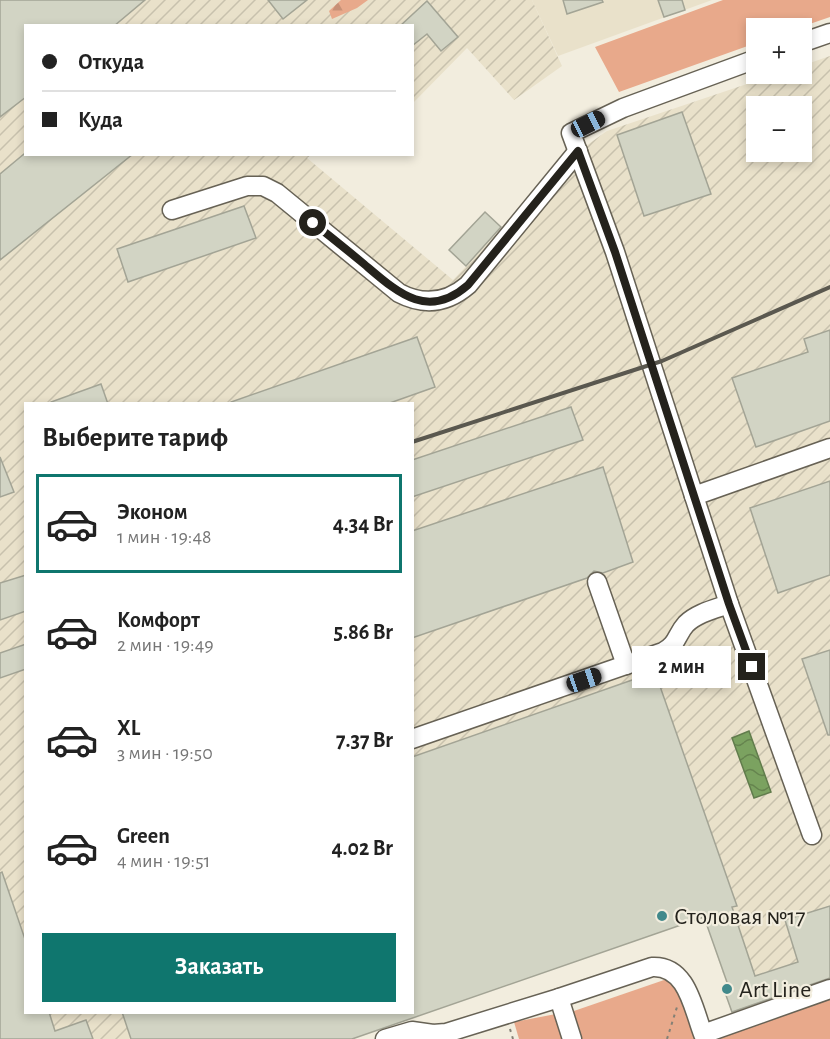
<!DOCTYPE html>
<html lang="ru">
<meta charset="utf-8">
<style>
body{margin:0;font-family:"Alegreya Sans",sans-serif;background:#f2f2f2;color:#222;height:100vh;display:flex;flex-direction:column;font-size:22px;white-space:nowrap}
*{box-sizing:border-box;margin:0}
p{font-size:20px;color:#767676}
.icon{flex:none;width:33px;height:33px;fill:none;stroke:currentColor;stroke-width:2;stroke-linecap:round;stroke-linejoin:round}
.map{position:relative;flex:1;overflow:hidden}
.details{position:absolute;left:24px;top:402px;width:390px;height:612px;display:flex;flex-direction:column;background:#fff;border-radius:0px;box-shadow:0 3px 9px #0003}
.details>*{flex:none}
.hud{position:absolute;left:24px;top:24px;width:390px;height:132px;border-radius:0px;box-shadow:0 3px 9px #0003;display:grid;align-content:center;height:132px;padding:0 18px;background:#fff}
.fabs{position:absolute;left:746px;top:18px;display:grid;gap:12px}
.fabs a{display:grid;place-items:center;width:66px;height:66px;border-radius:0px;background:#fff;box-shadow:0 3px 9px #0003;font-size:30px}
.end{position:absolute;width:27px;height:27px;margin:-14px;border:8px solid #24221c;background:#fff;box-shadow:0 0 0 3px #fff}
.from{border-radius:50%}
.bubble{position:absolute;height:42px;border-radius:0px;background:#fff;box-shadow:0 3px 9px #0003;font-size:20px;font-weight:600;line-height:42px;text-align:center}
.car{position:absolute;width:18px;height:36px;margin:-18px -9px;border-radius:8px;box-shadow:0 0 4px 2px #0007;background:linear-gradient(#222 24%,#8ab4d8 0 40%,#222 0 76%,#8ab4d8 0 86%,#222 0)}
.hud b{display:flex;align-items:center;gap:21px;height:57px;font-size:22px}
.hud b+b{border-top:2px solid #e0e0e0}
.hud i{width:15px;height:15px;background:#222}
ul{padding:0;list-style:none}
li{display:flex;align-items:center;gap:18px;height:99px;margin:0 12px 9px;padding:0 6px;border:3px solid transparent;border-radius:0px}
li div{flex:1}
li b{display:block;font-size:22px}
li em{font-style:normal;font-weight:600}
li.active{border-color:#0f766e}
li>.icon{width:54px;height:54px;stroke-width:1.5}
h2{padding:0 18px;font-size:27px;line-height:72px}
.cta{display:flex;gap:12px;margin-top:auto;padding:12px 18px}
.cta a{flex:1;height:69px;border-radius:0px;background:#0f766e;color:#fff;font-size:24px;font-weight:600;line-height:69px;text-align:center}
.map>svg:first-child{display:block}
.built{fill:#e9e1ca}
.industrial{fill:url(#industrial-furrows);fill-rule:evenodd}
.green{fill:#e8a98b}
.forest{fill:url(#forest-firs)}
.water{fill:url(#water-waves);stroke:#617c4c;stroke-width:1.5}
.building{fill:#d2d4c4;stroke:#a3a495;stroke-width:1.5}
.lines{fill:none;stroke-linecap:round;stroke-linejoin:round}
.minor-casing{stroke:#676255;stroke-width:21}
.path{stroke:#838075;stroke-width:2;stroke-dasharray:3 4.5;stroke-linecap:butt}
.minor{stroke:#fff;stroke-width:18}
.rail{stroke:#5a584f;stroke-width:4}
.route{stroke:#24221c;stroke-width:8}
.poi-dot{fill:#41898b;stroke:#f2edde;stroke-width:2}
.labels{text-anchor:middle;stroke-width:4.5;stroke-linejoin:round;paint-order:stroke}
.poi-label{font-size:24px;fill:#24221c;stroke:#f2edde;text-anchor:start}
</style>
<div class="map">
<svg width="830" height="1039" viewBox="0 0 830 1039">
<defs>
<pattern id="industrial-furrows" width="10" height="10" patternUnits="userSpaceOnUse" patternTransform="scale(1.5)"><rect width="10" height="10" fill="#e9e1ca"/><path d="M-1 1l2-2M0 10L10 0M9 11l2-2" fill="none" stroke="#c8c1ad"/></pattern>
<pattern id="forest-firs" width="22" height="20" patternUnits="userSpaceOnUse" patternTransform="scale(1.5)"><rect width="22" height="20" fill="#e8a98b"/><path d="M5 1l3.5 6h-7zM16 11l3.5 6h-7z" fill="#c79177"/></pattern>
<pattern id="water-waves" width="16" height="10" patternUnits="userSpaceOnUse" patternTransform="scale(1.5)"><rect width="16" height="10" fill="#7ba260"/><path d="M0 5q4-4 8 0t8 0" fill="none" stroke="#65844e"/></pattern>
</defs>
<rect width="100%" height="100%" fill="#f2edde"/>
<polygon class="built" points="532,0 712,0 558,56"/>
<path class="industrial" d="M0,0H532L562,66L514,100L467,48L413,103L412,26H26V154L311,155L307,158L453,280L566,160L607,131L777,74H801V66L830,56V982L732,1014L723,987L727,985L704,917L352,1039H0ZM756,106H801V152H756ZM26,404H412V1012H26Z"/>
<g class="green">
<polygon points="723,0 830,0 830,17 798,28 756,28 756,43 619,92 595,47"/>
<polygon points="667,979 673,981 697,1039 579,1039 571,1012"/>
<polygon points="830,998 830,1039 709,1039"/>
<polygon points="556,1014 565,1039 519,1039 514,1022"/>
</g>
<polygon class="forest" points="341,0 368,0 357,8 332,19 329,11"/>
<polygon class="water" points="749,731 771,792 754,798 732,738"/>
<g class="building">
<polygon points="0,0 145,0 114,26 26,26 26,97 0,117"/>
<polygon points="268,0 307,0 283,19"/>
<polygon points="563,0 602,0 603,2 567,14"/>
<polygon points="658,0 682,0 685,10 664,17"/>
<polygon points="427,1 458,37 441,51 427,34 412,46 412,26 400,26"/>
<polygon points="682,112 711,194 644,216 617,135"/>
<polygon points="24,154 133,154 0,260 0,174"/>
<polygon points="244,206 256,238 128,282 117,249"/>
<polygon points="485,212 501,227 466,266 449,250"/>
<polygon points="830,330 830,421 756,447 732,378 808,352 804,339"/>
<polygon points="417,337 435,387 387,404 231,404 231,402"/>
<polygon points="101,384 108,404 51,404 51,402"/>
<polygon points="571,407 583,440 412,497 412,460"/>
<polygon points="0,457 14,492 0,497"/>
<polygon points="603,467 633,562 603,573 594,571 587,578 412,638 412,531"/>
<polygon points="830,481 830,575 778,593 750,508"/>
<polygon points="26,575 26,611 0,620 0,583"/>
<polygon points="26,644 26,669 0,678 0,653"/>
<polygon points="830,650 830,735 828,735 802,659"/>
<polygon points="655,672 737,906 732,907 755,976 798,962 785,920 830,906 830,978 732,1012 723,987 728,985 704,917 352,1039 131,1039 122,1012 412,1012 412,757"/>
<polygon points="2,872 26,942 26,1012 49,1012 55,1031 86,1020 93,1039 0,1039 0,873"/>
</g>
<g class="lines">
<defs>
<g id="minor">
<polyline points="801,43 830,33"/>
<polyline points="756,59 623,108 571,133 615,252 729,604 812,835"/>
<path d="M172,210L247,186H263L277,193L399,293C424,306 447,303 468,285L578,151"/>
<polyline points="694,496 830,448"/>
<polyline points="597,582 626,665"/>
<path d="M412,739L663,652C678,644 676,635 686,624C697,613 715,609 729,604"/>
<polyline points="385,1039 412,1031 433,1034 446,1033 559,998"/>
<path d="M572,1039L559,998L652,967C687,965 693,1008 703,1034L830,989"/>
</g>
</defs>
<use href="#minor" class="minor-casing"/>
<g class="path">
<polyline points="510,1029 513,1039"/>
<polyline points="667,1039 677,1007"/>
</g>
<use href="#minor" class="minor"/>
<polyline class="rail" points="412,442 662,361 830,287"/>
</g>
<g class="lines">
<path class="route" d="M313,223C330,236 347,250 364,264C397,292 427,321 468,285L578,151L615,252L729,604L752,667"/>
</g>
<g class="poi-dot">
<circle cx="662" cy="916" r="6"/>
<circle cx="727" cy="989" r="6"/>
</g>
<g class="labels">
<g class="poi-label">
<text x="674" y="924">Столовая №17</text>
<text x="739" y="997">Art Line</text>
</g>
</g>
</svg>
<div class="fabs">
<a>+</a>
<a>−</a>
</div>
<i class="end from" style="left:313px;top:223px"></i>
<i class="end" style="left:752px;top:667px"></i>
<div class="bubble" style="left:632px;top:646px;width:99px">2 мин</div>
<i class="car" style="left:588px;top:124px;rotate:63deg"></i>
<i class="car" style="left:584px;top:680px;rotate:71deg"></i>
<div class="hud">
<b><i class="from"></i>Откуда</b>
<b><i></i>Куда</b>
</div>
<section class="details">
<h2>Выберите тариф</h2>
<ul>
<li class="active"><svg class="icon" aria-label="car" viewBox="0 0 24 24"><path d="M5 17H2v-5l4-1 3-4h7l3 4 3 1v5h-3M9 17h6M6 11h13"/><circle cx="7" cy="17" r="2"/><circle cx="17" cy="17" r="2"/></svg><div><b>Эконом</b><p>1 мин · 19:48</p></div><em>4.34 Br</em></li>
<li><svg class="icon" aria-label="car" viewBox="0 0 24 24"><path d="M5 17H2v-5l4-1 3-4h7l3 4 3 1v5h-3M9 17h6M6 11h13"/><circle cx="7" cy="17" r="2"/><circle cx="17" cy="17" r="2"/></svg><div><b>Комфорт</b><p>2 мин · 19:49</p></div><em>5.86 Br</em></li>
<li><svg class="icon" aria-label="car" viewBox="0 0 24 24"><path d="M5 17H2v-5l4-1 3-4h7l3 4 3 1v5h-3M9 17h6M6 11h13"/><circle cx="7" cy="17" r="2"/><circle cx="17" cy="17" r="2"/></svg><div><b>XL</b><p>3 мин · 19:50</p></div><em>7.37 Br</em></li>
<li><svg class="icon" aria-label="car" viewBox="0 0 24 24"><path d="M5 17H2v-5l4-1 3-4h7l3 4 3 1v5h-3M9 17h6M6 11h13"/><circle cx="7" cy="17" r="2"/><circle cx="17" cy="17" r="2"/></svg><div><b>Green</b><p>4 мин · 19:51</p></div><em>4.02 Br</em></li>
</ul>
<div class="cta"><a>Заказать</a></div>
</section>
</div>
